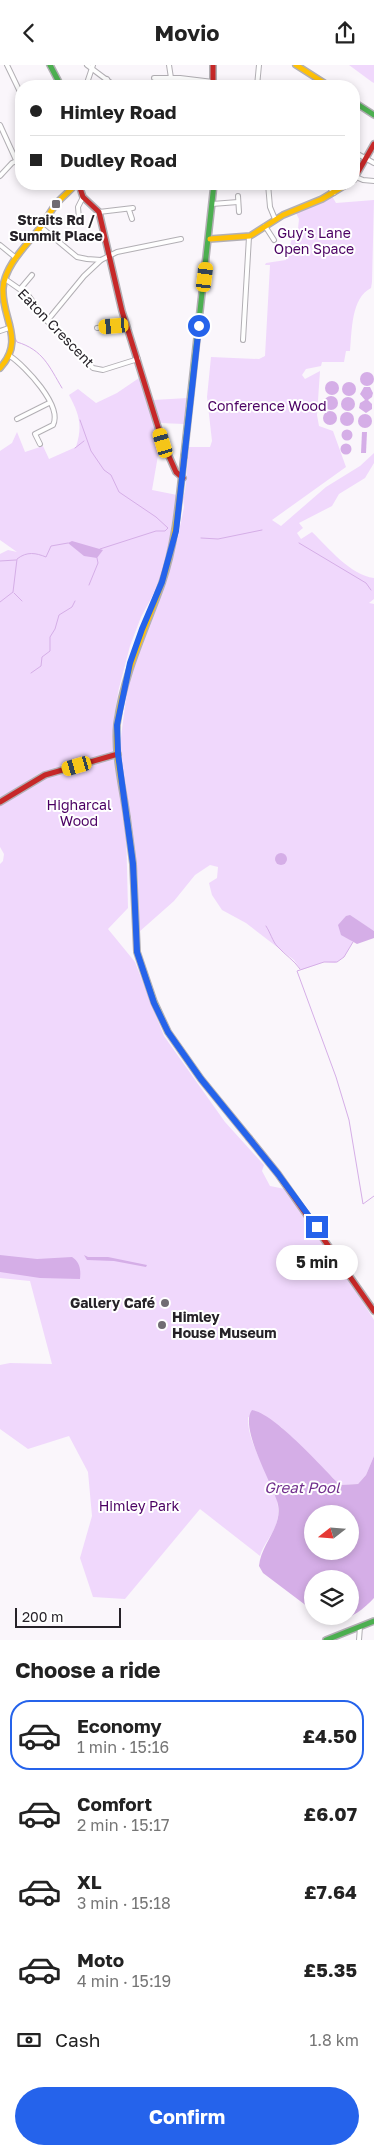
<!DOCTYPE html>
<meta charset="utf-8">
<style>
body{margin:0;font-family:"Golos Text",sans-serif;background:#f2f2f2;color:#222;height:100vh;display:flex;flex-direction:column;font-size:19px;white-space:nowrap}
*{box-sizing:border-box;margin:0}
p{font-size:16px;color:#767676}
.icon{flex:none;width:28px;height:28px;fill:none;stroke:currentColor;stroke-width:2;stroke-linecap:round;stroke-linejoin:round}
.map{position:relative;height:1575px;overflow:hidden}
.side{display:flex;flex-direction:column;background:#fff;flex:1}
.side>*{flex:none}
.hud{position:absolute;left:15px;top:15px;width:345px;height:110px;border-radius:20px;box-shadow:0 2px 8px #0003;display:grid;align-content:center;height:110px;padding:0 15px;background:#fff}
.needle{width:32px;rotate:253deg}
.buttons{position:absolute;left:304px;top:1440px;display:grid;gap:10px}
.buttons a{display:grid;place-items:center;width:55px;height:55px;border-radius:50%;background:#fff;box-shadow:0 2px 8px #0003;font-size:25px}
.scale{position:absolute;left:15px;bottom:12px;width:106px;box-sizing:border-box;padding-left:5px;border:2px solid #262228;border-top:0;font-size:14px;line-height:18px;white-space:nowrap;color:#262228;-webkit-text-stroke:4px #fff;paint-order:stroke}
.end{position:absolute;width:22px;height:22px;margin:-11px;border:6px solid #2563eb;background:#fff;box-shadow:0 0 0 2px #fff}
.from{border-radius:50%}
.bubble{position:absolute;height:35px;border-radius:18px;background:#fff;box-shadow:0 2px 8px #0003;font-size:16px;font-weight:700;line-height:35px;text-align:center}
.car{position:absolute;width:15px;height:30px;margin:-15px -8px;border-radius:6px;box-shadow:0 0 4px 1px #0007;background:linear-gradient(#f5c518 24%,#345 0 40%,#f5c518 0 76%,#345 0 86%,#f5c518 0)}
.hud b{display:flex;align-items:center;gap:18px;height:48px;font-size:19px}
.hud b+b{border-top:1px solid #e0e0e0}
.hud i{width:12px;height:12px;background:#222}
ul{padding:0;list-style:none}
li{display:flex;align-items:center;gap:15px;height:70px;margin:0 10px 8px;padding:0 5px;border:2px solid transparent;border-radius:20px}
li div{flex:1}
li b{display:block;font-size:19px}
li em{font-style:normal;font-weight:700}
li.active{border-color:#2563eb}
li>.icon{width:45px;height:45px;stroke-width:1.5}
h2{padding:0 15px;font-size:22px;line-height:60px}
.pay{display:flex;align-items:center;gap:12px;height:55px;padding:0 15px;font-size:19px}
.pay p{margin-inline-start:auto}
.action{display:flex;gap:10px;margin-top:auto;padding:10px 15px}
.action a{flex:1;height:58px;border-radius:30px;background:#2563eb;color:#fff;font-size:20px;font-weight:700;line-height:58px;text-align:center}
header{display:flex;justify-content:space-between;align-items:center;height:65px;padding:0 15px;background:#fff;font-size:22px;font-weight:700}
.map>svg:first-child{display:block}
.green{fill:#f0d8fc}
.water{fill:#d5aee7;fill-rule:evenodd}
.lines{fill:none;stroke-linecap:round;stroke-linejoin:round}
.stream{stroke:#d5aee7;stroke-width:1}
.street-casing{stroke:#b2afb4;stroke-width:6}
.fast-casing{stroke:#b2afb4;stroke-width:8}
.slow-casing{stroke:#b2afb4;stroke-width:8}
.jam-casing{stroke:#b2afb4;stroke-width:8}
.street{stroke:#fefefe;stroke-width:4}
.fast{stroke:#4caf50;stroke-width:5}
.slow{stroke:#ffc107;stroke-width:5}
.jam{stroke:#c62828;stroke-width:5}
.route{stroke:#2563eb;stroke-width:6}
.poi-dot{fill:#706c72;stroke:#fff;stroke-width:2}
.labels{text-anchor:middle;stroke-width:4;stroke-linejoin:round;paint-order:stroke}
.poi-label{font-size:14px;font-weight:bold;fill:#262228;stroke:#fff}
.park-label{font-size:14px;fill:#4b0063;stroke:#fff}
.street-label{font-size:14px;fill:#262228;stroke:#fff}
.water-label{font-size:15px;font-style:italic;fill:#72308d;stroke:#fff}
</style>
<header><svg class="icon" aria-label="back" viewBox="0 0 24 24"><path d="M15 5l-7 7 7 7"/></svg>Movio<svg class="icon" aria-label="share" viewBox="0 0 24 24"><path d="M12 15V3M7 8l5-5 5 5M5 13v7h14v-7"/></svg></header>
<div class="map">
<svg width="374" height="1575" viewBox="0 0 374 1575">
<rect width="100%" height="100%" fill="#faf6fb"/>
<g class="green">
<polygon points="349,0 374,0 374,18 372,17"/>
<path d="M332,131L336,138L374,135L372,217L371,223C351,233 352,266 350,286H346L344,297H322L321,301L306,304L302,310L305,314L320,306L317,350L319,361L333,366L346,402L272,455L281,461L326,422L360,401L374,388V398L365,413L339,429L332,441L299,458L303,463L297,468L301,474L312,467C329,483 350,510 374,513V534L369,538L374,539V866L350,851L345,871L353,877L344,892L335,898L324,897L301,905L294,895L246,858L222,845L212,830L209,818L217,813L218,802L210,800L195,810L174,836L139,867L138,812L121,695V672L127,625L136,589L168,506L178,471L184,442L183,432L185,426L189,382H210L212,376L207,332L211,292L259,294L265,291L270,200H265L266,198L286,195L294,166L298,164L299,154L296,148Z"/>
<path d="M139,313L160,379L152,425L177,430L171,463H174L160,517L141,552L130,581L119,623L114,652L115,687L40,708L0,733V489L8,485L17,487L0,475V386L12,378L17,367L25,387L43,381L49,394L76,382C83,360 79,349 69,330L78,324L96,338L117,328Z"/>
<polygon points="188,333 184,359 160,358 153,335"/>
<path d="M116,692L126,763L128,843L108,864L135,897L164,971L225,1057L264,1100L262,1106L270,1121L285,1124L339,1199L374,1255V1391L366,1410L358,1419L340,1420L281,1362L248,1352C247,1388 282,1417 278,1452C276,1467 264,1477 260,1491L200,1444L125,1534L93,1532L80,1493L92,1451L88,1407L69,1371L28,1384L0,1364V1300L10,1298L52,1299L30,1216L0,1213V799L3,796L4,789L0,782V739L45,713Z"/>
</g>
<g class="water">
<circle cx="367" cy="314" r="7"/>
<circle cx="332" cy="323" r="7"/>
<circle cx="349" cy="324" r="7"/>
<polygon points="364,322 370,322 373,328 372,332 368,335 372,339 372,344 366,348 359,343 360,338 365,335 360,329"/>
<circle cx="331" cy="338" r="7"/>
<circle cx="348" cy="339" r="7"/>
<circle cx="330" cy="353" r="7"/>
<circle cx="347" cy="354" r="7"/>
<circle cx="365" cy="356" r="7"/>
<circle cx="347" cy="370" r="5.5"/>
<polygon points="362,367 367,367 366,388 361,388"/>
<circle cx="346" cy="384" r="5.5"/>
<polygon points="72,476 103,485 97,493 84,491 68,478"/>
<circle cx="281" cy="794" r="6"/>
<polygon points="350,850 374,866 374,873 357,879 341,870 338,860 346,851"/>
<path d="M0,1190L37,1194L72,1192C80,1197 81,1205 80,1214L40,1213L0,1207Z"/>
<polygon points="84,1190 88,1192 108,1192 147,1200 146,1202 114,1196 87,1195"/>
<path d="M252,1345C274,1348 323,1403 340,1420L358,1419L366,1410L374,1391V1533C361,1547 343,1561 323,1551H350V1514H312V1545L263,1508L259,1501C261,1478 285,1460 277,1436C271,1416 239,1362 252,1345ZM312,1449H350V1486H312Z"/>
</g>
<g class="lines">
<g class="stream">
<path d="M15,273L17,277C43,285 49,301 62,323"/>
<polyline points="80,355 91,386 104,405 111,410 119,427 156,452 168,463 165,466 156,466 100,484"/>
<polyline points="75,383 84,376"/>
<polyline points="201,473 218,474 262,465"/>
<polyline points="299,478 366,518 371,525"/>
<polyline points="0,496 16,495"/>
<polyline points="89,520 98,498 97,493"/>
<polyline points="14,528 22,536"/>
<path d="M0,537L13,527L17,494C27,486 36,488 46,492L51,481L68,478"/>
<polyline points="31,608 41,601 42,592 50,586 50,572 55,564 59,550 72,542 75,536"/>
<path d="M266,861C270,867 273,877 277,881C285,890 294,895 300,904"/>
<polyline points="353,877 344,892 337,897 324,897 297,906 336,1012 349,1055 363,1139 374,1131"/>
</g>
<defs>
<g id="street">
<polyline points="7,0 21,29"/>
<polyline points="87,0 115,21"/>
<polyline points="169,0 171,13"/>
<polyline points="154,13 180,13 213,17"/>
<polyline points="86,21 93,0"/>
<polyline points="101,21 107,14"/>
<polyline points="257,21 259,0"/>
<polyline points="0,60 16,95"/>
<polyline points="354,87 374,98"/>
<polyline points="0,111 12,98 21,94"/>
<polyline points="356,112 363,115 374,116"/>
<polyline points="268,119 270,142 275,154"/>
<polyline points="327,119 334,128"/>
<polyline points="78,120 107,119"/>
<polyline points="238,131 239,147"/>
<polyline points="212,139 238,137"/>
<polyline points="129,145 132,154"/>
<polyline points="99,147 133,143"/>
<polyline points="79,154 78,142 83,132"/>
<polyline points="265,161 274,175"/>
<polyline points="41,162 77,192 87,194 101,195 117,187 181,174"/>
<polyline points="0,180 16,193"/>
<polyline points="5,214 28,230 47,256 93,303 103,305 138,294"/>
<polyline points="21,223 32,210"/>
<polyline points="47,256 84,211 101,195"/>
<polyline points="97,263 114,261 126,257"/>
<polyline points="0,266 9,263"/>
<polyline points="243,275 249,172"/>
<path d="M10,291C25,301 63,341 53,360L35,369L40,379"/>
<polyline points="17,354 49,338"/>
<polyline points="359,1575 360,1562"/>
</g>
<g id="fast">
<polyline points="50,0 61,21"/>
<polyline points="354,37 374,50"/>
<polyline points="184,391 214,119"/>
<polyline points="127,753 133,799 137,887 154,937 168,967 201,1014 249,1073"/>
<polyline points="326,1575 374,1556"/>
</g>
<g id="slow">
<polyline points="296,0 329,21"/>
<polyline points="210,174 250,171 283,150 322,134 347,119"/>
<path d="M0,303C26,275 1,253 3,223C5,200 26,181 39,164C46,156 50,146 57,138C63,131 70,126 76,119"/>
<path d="M127,753C123,723 114,689 117,659C124,607 145,566 162,518C176,477 179,434 184,391"/>
</g>
<g id="jam">
<polyline points="213,0 213,21"/>
<polyline points="354,114 374,79"/>
<polyline points="79,120 83,132 99,147 122,246 163,378 176,407 183,413"/>
<polyline points="0,737 45,710 118,689"/>
<polyline points="249,1073 278,1109 374,1246"/>
</g>
</defs>
<use href="#street" class="street-casing"/>
<use href="#fast" class="fast-casing"/>
<use href="#slow" class="slow-casing"/>
<use href="#jam" class="jam-casing"/>
<use href="#street" class="street"/>
<use href="#fast" class="fast"/>
<use href="#slow" class="slow"/>
<use href="#jam" class="jam"/>
</g>
<g class="lines">
<polyline class="route" points="199,261 176,466 162,517 142,564 130,598 117,660 118,689 133,799 137,887 154,938 168,967 201,1014 278,1109 317,1162"/>
</g>
<g class="poi-dot">
<rect x="51" y="134" width="10" height="10" rx="2.5"/>
<circle cx="165" cy="1238" r="5"/>
<circle cx="162" cy="1260" r="5"/>
</g>
<g class="labels">
<g class="poi-label">
<text x="56" y="160">Straits Rd /<tspan x="56" dy="16">Summit Place</tspan></text>
<text x="155" y="1243" text-anchor="end">Gallery Café</text>
<text x="172" y="1257" text-anchor="start">Himley<tspan x="172" dy="16">House Museum</tspan></text>
</g>
<g class="park-label">
<text x="314" y="173">Guy's Lane<tspan x="314" dy="16">Open Space</tspan></text>
<text x="267" y="346">Conference Wood</text>
<text x="79" y="745">Higharcal<tspan x="79" dy="16">Wood</tspan></text>
<text x="139" y="1446">Himley Park</text>
</g>
<g class="street-label">
<text transform="translate(56 263) rotate(46)" y="5">Eaton Crescent</text>
</g>
<g class="water-label">
<text x="302" y="1428">Great Pool</text>
</g>
</g>
</svg>
<div class="buttons">
<a><svg class="needle" viewBox="-14 -14 28 28"><path d="M0-13l5 13h-10z" fill="#e53935"/><path d="M0 13l5-13h-10z" fill="#767676"/></svg></a>
<a><svg class="icon" aria-label="layers" viewBox="0 0 24 24"><path d="M12 4l9 5-9 5-9-5zM3 14l9 5 9-5"/></svg></a>
</div>
<div class="scale">200 m</div>
<i class="end from" style="left:199px;top:261px"></i>
<i class="end" style="left:317px;top:1162px"></i>
<div class="bubble" style="left:276px;top:1180px;width:82px">5 min</div>
<i class="car" style="left:205px;top:212px;rotate:7deg"></i>
<i class="car" style="left:114px;top:261px;rotate:265deg"></i>
<i class="car" style="left:163px;top:378px;rotate:343deg"></i>
<i class="car" style="left:77px;top:701px;rotate:254deg"></i>
<div class="hud">
<b><i class="from"></i>Himley Road</b>
<b><i></i>Dudley Road</b>
</div>
</div>
<section class="side">
<h2>Choose a ride</h2>
<ul>
<li class="active"><svg class="icon" aria-label="car" viewBox="0 0 24 24"><path d="M5 17H2v-5l4-1 3-4h7l3 4 3 1v5h-3M9 17h6M6 11h13"/><circle cx="7" cy="17" r="2"/><circle cx="17" cy="17" r="2"/></svg><div><b>Economy</b><p>1 min · 15:16</p></div><em>£4.50</em></li>
<li><svg class="icon" aria-label="car" viewBox="0 0 24 24"><path d="M5 17H2v-5l4-1 3-4h7l3 4 3 1v5h-3M9 17h6M6 11h13"/><circle cx="7" cy="17" r="2"/><circle cx="17" cy="17" r="2"/></svg><div><b>Comfort</b><p>2 min · 15:17</p></div><em>£6.07</em></li>
<li><svg class="icon" aria-label="car" viewBox="0 0 24 24"><path d="M5 17H2v-5l4-1 3-4h7l3 4 3 1v5h-3M9 17h6M6 11h13"/><circle cx="7" cy="17" r="2"/><circle cx="17" cy="17" r="2"/></svg><div><b>XL</b><p>3 min · 15:18</p></div><em>£7.64</em></li>
<li><svg class="icon" aria-label="car" viewBox="0 0 24 24"><path d="M5 17H2v-5l4-1 3-4h7l3 4 3 1v5h-3M9 17h6M6 11h13"/><circle cx="7" cy="17" r="2"/><circle cx="17" cy="17" r="2"/></svg><div><b>Moto</b><p>4 min · 15:19</p></div><em>£5.35</em></li>
</ul>
<div class="pay"><svg class="icon" aria-label="cash" viewBox="0 0 24 24"><path d="M3 7h18v10H3z"/><circle cx="12" cy="12" r="2"/></svg>Cash<p>1.8 km</p></div>
<div class="action"><a>Confirm</a></div>
</section>
